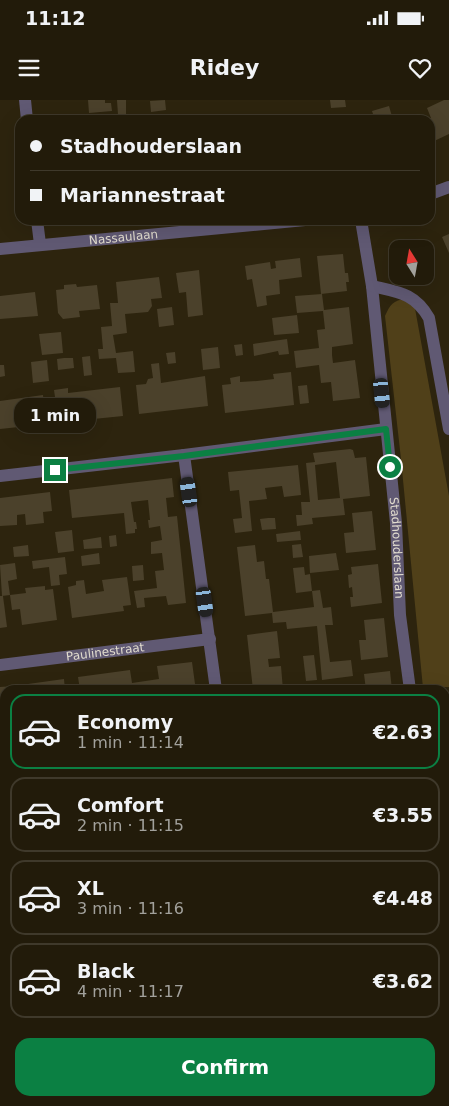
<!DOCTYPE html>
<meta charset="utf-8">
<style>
body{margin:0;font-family:"DejaVu Sans",sans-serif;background:#2e2818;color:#f1f3f6;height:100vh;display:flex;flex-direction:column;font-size:19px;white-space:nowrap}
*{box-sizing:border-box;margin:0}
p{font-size:16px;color:#a2a19c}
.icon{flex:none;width:28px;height:28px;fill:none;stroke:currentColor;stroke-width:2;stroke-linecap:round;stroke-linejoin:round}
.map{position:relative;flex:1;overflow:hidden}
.side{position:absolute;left:0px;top:585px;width:450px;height:421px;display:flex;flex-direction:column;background:#221b0a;border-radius:15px 15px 0 0;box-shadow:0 5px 20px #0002,0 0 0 1px #3f392b}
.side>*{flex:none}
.guide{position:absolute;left:15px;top:15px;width:420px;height:110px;border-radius:15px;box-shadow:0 5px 20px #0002,0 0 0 1px #3f392b;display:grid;align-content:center;height:110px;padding:0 15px;background:#221b0a}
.needle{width:32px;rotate:349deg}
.controls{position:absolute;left:389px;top:140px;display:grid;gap:10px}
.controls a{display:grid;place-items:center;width:45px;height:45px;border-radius:10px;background:#221b0a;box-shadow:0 5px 20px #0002,0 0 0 1px #3f392b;font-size:25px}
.end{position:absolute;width:22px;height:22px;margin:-11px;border:6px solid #0b8043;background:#fff;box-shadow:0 0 0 2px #fff}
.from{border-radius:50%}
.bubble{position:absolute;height:35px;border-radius:15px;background:#221b0a;box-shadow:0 5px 20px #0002,0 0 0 1px #3f392b;font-size:16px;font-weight:800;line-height:35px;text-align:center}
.car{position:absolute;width:15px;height:30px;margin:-15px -8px;border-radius:6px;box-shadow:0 0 4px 1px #0007;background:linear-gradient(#222 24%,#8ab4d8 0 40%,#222 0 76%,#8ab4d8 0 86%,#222 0)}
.guide b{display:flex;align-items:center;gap:18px;height:48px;font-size:19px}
.guide b+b{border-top:1px solid #3f392b}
.guide i{width:12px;height:12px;background:#f1f3f6}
ul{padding:9px 0 0;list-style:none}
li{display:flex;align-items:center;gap:15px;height:75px;margin:0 10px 8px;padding:0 5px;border:2px solid #3f392b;border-radius:15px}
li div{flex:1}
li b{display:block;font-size:19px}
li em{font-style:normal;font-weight:800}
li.current{border-color:#0b8043}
li>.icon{width:45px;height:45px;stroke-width:1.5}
.button{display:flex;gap:10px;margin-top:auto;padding:10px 15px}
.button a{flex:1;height:58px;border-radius:15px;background:#0b8043;color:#fff;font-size:20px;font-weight:800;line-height:58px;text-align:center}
.status{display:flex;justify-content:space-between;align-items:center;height:35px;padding:0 25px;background:#221b0a;direction:ltr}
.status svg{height:14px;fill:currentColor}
header{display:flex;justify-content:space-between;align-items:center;height:65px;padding:0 15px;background:#221b0a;font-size:22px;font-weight:800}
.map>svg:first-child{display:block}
.built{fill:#382d0f}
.green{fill:#504019}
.building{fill:#4b412b;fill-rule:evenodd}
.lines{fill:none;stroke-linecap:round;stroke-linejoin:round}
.service{stroke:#605973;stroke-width:10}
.minor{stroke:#605973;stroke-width:12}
.route{stroke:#0b8043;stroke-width:6}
.labels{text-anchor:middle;stroke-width:4.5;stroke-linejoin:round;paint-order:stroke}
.street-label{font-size:12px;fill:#e0dbce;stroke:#231b05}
</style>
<div class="status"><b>11:12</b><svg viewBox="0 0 49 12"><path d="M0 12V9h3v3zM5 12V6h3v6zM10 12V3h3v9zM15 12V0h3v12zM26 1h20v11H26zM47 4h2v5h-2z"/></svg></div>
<header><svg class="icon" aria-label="menu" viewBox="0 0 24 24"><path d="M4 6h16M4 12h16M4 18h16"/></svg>Ridey<svg class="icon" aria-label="heart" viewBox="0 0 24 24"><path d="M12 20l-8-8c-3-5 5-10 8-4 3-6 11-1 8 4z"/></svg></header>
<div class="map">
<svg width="449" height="1006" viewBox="0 0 449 1006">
<rect width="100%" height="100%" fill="#2d240e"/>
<polygon class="built" points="449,626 449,689 445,653 445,630"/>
<path class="green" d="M406,199L414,203L449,396V587L423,588L401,359L385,216C390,205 393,200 406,199Z"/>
<g class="building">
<polygon points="88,0 105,0 105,3 111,3 112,11 89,13"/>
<polygon points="117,0 126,0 126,15 118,15"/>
<polygon points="165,0 166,10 151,12 150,1"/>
<polygon points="330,0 345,0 346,7 331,8"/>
<polygon points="444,0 449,0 449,34 430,43 430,20 427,20 431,18 427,8"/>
<polygon points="389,6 393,20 375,20 372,11"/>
<polygon points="181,14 182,20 173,20 172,15"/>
<polygon points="86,15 87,20 55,20 54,19"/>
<polygon points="292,15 292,20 283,20 283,16"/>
<polygon points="449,134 449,153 442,137"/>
<polygon points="343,154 345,173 348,173 349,182 346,182 347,191 321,194 317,156"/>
<polygon points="300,158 302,177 279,180 280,194 266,196 267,205 257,207 252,179 247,180 245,166 270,162 271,169 276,168 275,161"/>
<polygon points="199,170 203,215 188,217 186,192 179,193 176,173"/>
<polygon points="159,177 162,198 151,199 152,206 148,212 125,214 127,233 113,235 116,253 133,251 135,272 118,273 116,258 99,259 98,249 103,249 101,227 112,226 110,203 118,203 116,182"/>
<polygon points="76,184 77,187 97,185 100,209 79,211 80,217 63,219 58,213 56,190 64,189 64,185"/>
<polygon points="35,192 38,216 0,219 0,196"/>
<polygon points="322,194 324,210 349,207 353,244 332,247 332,255 333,263 355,260 360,298 333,301 331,282 321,283 319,265 296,268 294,251 319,248 317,230 325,229 323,211 297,213 295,196"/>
<polygon points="172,207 174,225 159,227 157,209"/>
<polygon points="297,215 299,233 274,235 272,218"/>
<polygon points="61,232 63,253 42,255 39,234"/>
<polygon points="287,239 289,254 279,255 278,251 254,256 253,244"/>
<polygon points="242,244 243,255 236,256 234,245"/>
<polygon points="218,247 220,268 203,270 201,249"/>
<polygon points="175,252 176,263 168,264 166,253"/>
<polygon points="90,256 92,275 84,276 82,257"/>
<polygon points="64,258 73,258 74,268 58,270 57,259"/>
<polygon points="47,260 49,281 33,283 31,262"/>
<polygon points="159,263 161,283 205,276 208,306 139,314 136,285 146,284 148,279 153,278 151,264"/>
<polygon points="0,265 4,265 5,276 0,277"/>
<polygon points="291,272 294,305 225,313 222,285 231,284 230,278 240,276 240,282 257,281 274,279 273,274"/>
<polygon points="307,285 309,303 300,304 298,286"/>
<polygon points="120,287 123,316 54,323 52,305 56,304 54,290 68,288 68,293"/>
<polygon points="43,295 45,316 38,317 38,325 0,329 0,301"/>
<path d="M350,349L353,350L355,358L366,357L370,396L343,399L345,415L312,418L313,424L297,426L296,415H302L301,402H310L306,363L315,362L313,353ZM336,362L340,398L318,400L315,365Z"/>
<polygon points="298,365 301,395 284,397 282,386 265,388 267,399 249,401 252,431 235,433 233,419 242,418 239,390 230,391 228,372"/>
<polygon points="172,378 174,397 166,398 168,417 177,416 186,503 168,505 166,496 144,498 145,507 137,508 134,491 157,488 155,471 164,470 162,453 151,454 151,442 162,440 160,426 149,428 148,420 150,420 148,400 131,402 134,422 136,422 137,429 135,429 135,433 126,434 124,413 72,418 69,390"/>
<polygon points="50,392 52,411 43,412 44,423 26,425 25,414 17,415 17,425 0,426 0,398"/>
<polygon points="372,411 376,450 346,453 344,433 354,432 352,413"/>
<polygon points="268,418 275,418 276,429 262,430 260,419"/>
<polygon points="72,430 74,451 58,453 55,432"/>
<polygon points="300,431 301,440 277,442 276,434"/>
<polygon points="116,435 117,446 110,447 109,436"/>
<polygon points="101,437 102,448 84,449 83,440"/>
<polygon points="301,444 303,457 293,458 292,445"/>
<polygon points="28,445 29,456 14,457 13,447"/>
<polygon points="255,445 257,462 264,461 266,479 269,479 273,512 314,507 312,491 296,493 293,468 304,467 305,475 310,474 312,491 320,490 323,508 331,507 333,525 325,525 330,562 351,560 353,576 322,580 317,526 287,529 286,522 273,523 272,513 245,516 237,447"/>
<polygon points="99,453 100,464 82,466 81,456"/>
<polygon points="336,453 339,470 310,473 309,456"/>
<polygon points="65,457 67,474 59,475 60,485 51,486 49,467 33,469 32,461"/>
<polygon points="15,463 17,479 8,481 10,495 2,496 0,465"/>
<polygon points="378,464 382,503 351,507 350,497 353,497 352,487 349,488 348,475 352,474 351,467"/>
<polygon points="143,465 144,480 133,481 132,466"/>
<polygon points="127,477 131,505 123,506 124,511 72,518 68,487 76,485 76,481 84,480 86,494 104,491 102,480"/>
<polygon points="45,486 45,490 53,489 57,520 22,525 20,509 12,510 10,495 26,493 25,488"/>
<polygon points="0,496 3,496 7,527 0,528"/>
<polygon points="384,518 388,557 361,560 359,540 366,540 364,520"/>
<polygon points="277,531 280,558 268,559 269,567 281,566 283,590 253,590 247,535"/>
<polygon points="314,555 317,580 306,581 303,556"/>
<polygon points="192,562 195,584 168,588 168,590 80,590 78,577 130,570 132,583 159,579 157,566"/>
<polygon points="390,571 392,590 366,590 364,574"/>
<polygon points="64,579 65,590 29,590 28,584"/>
<polygon points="14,586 14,590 5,590 5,610 0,610 0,587"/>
<polygon points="0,686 5,686 5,708 0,709"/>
<polygon points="5,762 5,788 0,789 0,763"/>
<polygon points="5,803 5,814 0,814 0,804"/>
<polygon points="0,820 5,820 5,834 3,829 1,829"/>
<polygon points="0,838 5,838 5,872 1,872"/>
<rect x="0" y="959" width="5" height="9"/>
<polygon points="0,999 5,999 5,1001 23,1001 24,1006 0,1006"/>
<polygon points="32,1001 45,1001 45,1004 52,1003 52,1006 33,1006"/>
<polygon points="97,1001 184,1001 185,1006 97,1006"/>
<polygon points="194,1001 211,1001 211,1005 195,1006"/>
</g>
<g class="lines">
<polyline class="service" points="445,805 449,806"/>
<g class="minor">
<polyline points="25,0 27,20"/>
<polyline points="430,94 449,87"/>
<polyline points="37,120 40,144"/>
<path id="s1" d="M361,120L372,186L396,423L400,515L410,590"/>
<path id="s2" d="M0,149L305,120"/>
<path d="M372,186C398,192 415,193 429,218L449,329"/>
<polyline points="184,355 216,590"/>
<polyline points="0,376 184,355 386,329"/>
<path id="s3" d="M0,565L210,539"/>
<polyline points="445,612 449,611"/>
<polyline points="0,741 5,740"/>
<polyline points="445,884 449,918"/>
<polyline points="75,1001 75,1006"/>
<polyline points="264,1001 264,1006"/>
</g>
</g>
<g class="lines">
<polyline class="route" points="55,370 184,356 386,329 390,367"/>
</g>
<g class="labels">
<g class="street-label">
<text dy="4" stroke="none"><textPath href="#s2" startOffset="124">Nassaulaan</textPath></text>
<text dy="4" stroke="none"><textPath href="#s1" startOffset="330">Stadhouderslaan</textPath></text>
<text dy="4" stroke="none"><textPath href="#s3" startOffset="106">Paulinestraat</textPath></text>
</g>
</g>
</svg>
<div class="controls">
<a><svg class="needle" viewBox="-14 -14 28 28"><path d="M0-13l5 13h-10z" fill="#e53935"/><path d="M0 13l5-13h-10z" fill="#a2a19c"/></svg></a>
</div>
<i class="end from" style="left:390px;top:367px"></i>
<i class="end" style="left:55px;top:370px"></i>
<div class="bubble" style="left:14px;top:298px;width:82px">1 min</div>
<i class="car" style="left:382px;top:293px;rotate:174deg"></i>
<i class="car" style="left:189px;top:392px;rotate:352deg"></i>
<i class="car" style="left:205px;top:502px;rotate:172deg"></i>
<div class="guide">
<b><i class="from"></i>Stadhouderslaan</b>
<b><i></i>Mariannestraat</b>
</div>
<section class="side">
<ul>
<li class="current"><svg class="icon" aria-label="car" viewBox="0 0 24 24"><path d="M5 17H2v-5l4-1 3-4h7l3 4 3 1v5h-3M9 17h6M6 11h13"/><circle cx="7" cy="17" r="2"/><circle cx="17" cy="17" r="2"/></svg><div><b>Economy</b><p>1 min · 11:14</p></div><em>€2.63</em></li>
<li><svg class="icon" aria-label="car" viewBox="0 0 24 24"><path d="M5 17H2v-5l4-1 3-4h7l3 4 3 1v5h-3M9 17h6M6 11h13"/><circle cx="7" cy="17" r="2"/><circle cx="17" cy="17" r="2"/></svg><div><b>Comfort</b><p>2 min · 11:15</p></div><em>€3.55</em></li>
<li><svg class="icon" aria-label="car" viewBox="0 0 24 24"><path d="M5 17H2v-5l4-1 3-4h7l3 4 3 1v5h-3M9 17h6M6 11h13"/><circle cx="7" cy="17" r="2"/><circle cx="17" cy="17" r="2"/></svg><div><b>XL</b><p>3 min · 11:16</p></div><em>€4.48</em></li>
<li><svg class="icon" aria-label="car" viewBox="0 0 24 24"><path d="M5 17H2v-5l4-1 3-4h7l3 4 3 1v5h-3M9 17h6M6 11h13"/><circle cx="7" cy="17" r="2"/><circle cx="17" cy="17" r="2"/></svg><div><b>Black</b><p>4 min · 11:17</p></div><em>€3.62</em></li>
</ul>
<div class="button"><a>Confirm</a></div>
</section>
</div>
